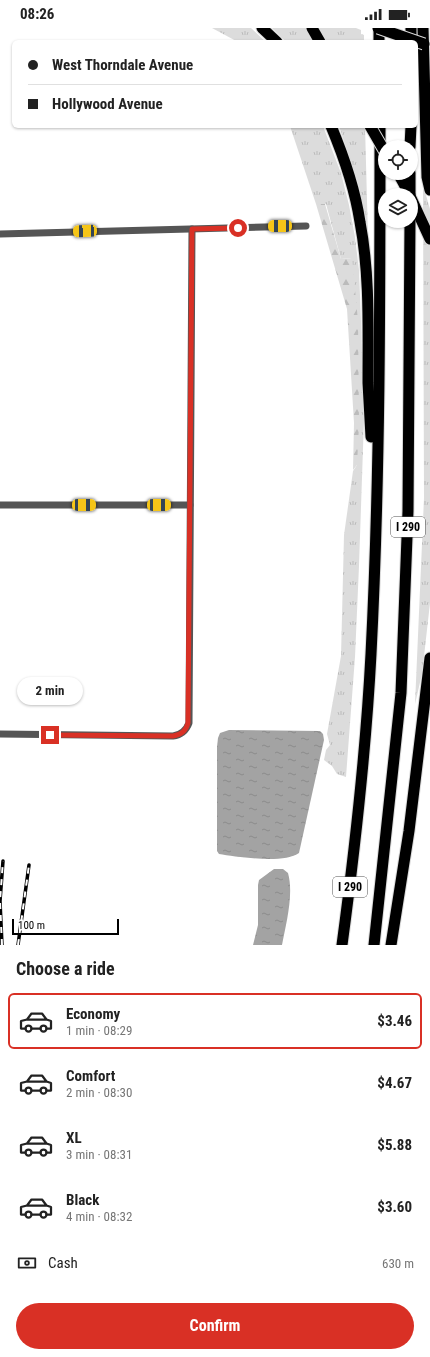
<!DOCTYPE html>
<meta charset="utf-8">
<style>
body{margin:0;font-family:"Roboto Condensed",sans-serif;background:#f6f6f6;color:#222;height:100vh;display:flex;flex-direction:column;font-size:15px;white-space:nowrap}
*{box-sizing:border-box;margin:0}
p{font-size:13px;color:#767676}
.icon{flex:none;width:22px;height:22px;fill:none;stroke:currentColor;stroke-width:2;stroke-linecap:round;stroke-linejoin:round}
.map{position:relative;height:917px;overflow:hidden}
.panel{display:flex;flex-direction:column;background:#fff;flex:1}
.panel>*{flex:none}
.hud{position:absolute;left:12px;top:12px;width:406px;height:88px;border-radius:6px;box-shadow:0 1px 3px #0004;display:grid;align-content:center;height:88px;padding:0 16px;background:#fff}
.buttons{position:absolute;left:378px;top:112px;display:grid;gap:8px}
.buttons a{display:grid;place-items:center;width:40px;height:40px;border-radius:50%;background:#fff;box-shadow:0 1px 3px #0004;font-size:20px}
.scale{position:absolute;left:12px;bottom:10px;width:107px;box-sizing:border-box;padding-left:4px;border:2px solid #000;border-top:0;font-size:11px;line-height:14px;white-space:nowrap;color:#000;-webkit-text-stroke:3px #fff;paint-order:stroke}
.end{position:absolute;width:18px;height:18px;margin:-9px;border:5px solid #d93025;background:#fff;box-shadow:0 0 0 2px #fff}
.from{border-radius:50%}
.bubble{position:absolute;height:28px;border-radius:14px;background:#fff;box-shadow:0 1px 3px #0004;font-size:13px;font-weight:700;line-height:28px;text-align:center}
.car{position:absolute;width:12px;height:24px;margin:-12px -6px;border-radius:5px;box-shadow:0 0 3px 1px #0007;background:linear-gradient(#f5c518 24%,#345 0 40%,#f5c518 0 76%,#345 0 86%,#f5c518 0)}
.hud b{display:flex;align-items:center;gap:14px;height:38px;font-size:15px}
.hud b+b{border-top:1px solid #e0e0e0}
.hud i{width:10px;height:10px;background:#222}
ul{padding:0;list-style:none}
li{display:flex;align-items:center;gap:12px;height:56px;margin:0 8px 6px;padding:0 8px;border:2px solid transparent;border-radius:6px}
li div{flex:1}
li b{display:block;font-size:15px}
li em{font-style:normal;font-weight:700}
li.active{border-color:#d93025}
li>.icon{width:36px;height:36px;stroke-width:1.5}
h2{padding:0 16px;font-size:18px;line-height:48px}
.pay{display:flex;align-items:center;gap:10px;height:44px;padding:0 16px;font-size:15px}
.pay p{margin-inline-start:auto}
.primary-button{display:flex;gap:8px;margin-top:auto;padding:8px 16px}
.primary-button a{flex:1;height:46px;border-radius:24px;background:#d93025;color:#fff;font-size:16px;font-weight:700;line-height:46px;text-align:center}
.status{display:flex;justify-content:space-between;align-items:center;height:28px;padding:0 20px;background:#fff;direction:ltr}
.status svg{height:11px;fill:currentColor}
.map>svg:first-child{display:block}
.grass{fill:url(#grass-tufts)}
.forest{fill:url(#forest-firs)}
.water{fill:url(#water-ripples)}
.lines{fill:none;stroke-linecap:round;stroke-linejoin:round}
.highway-casing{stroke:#dbdbdb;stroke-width:13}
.minor{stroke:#555;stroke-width:7}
.highway{stroke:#000;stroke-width:11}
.rail-casing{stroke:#000;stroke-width:3.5}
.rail{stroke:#fff;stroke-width:2;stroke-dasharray:6;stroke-linecap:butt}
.highway-bridge-casing{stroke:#dbdbdb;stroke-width:13;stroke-linecap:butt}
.highway-bridge{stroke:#000;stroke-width:11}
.route{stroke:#d93025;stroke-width:5}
.labels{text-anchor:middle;stroke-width:3.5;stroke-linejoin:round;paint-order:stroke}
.shield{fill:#fff;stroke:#4c4c4c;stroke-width:1}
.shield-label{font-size:12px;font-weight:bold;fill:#000}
</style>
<div class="status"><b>08:26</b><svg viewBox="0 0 49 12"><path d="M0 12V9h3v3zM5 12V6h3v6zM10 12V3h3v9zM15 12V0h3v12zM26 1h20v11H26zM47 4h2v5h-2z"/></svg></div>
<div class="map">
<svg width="430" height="917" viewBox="0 0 430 917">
<defs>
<pattern id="grass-tufts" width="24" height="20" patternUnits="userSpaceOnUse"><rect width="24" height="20" fill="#dcdcdc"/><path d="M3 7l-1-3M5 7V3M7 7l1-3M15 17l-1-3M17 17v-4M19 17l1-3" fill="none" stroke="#bbb"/></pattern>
<pattern id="forest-firs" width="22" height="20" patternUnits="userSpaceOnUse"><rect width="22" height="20" fill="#dcdcdc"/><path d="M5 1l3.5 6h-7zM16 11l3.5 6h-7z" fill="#bbb"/></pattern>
<pattern id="water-ripples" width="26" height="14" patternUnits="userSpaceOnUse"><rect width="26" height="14" fill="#a3a3a3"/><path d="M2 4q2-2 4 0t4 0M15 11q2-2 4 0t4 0" fill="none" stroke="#8b8b8b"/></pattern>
</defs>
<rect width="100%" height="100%" fill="#fff"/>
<g class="grass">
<polygon points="212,0 251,0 266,14 238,14"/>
<polygon points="272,0 356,0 361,2 361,6 364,7 364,14 286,14"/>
<polygon points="290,98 323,98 341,145 349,177 355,209 359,242 361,293 364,391 359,538 355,629 346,749 337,746 332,738 324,732 326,722 330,717 327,706 341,628 344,507 353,443 357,437 351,230 341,231 326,176 316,176"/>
<polygon points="339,98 365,98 368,209 359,159"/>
<polygon points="423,157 430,181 430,575 422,646 415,676 424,470"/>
</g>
<polygon class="forest" points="316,176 325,176 341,231 352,230 358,293 359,396 357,437 353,442 354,395 347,281"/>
<g class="water">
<path d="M229,702L320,703L323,706L324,712L299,825C284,836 238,829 219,826L217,823V719L218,710L220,705Z"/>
<path d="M274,841H283L288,845C294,866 286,896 282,917H253L258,897V857L259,852Z"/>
</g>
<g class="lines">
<defs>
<g id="highway">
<polyline points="262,0 277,14"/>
<polyline points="312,0 320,14"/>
<polyline points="379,0 379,14"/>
<polyline points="411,0 411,14"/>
<polyline points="423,0 427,149 430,162"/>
<path d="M331,98C344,129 355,161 360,194C370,247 368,301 368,355C369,373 370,391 371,409"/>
<polyline points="410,119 411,98"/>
<polyline points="398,145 410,167"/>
<polyline points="410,166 410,145"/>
<polyline points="411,170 430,211"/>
<path d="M342,917C355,820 366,723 371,626C380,450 380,274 380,98"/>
<polyline points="374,917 401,665 408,483 410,193"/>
<polyline points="391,917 409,803 430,630"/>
</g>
</defs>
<use href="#highway" class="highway-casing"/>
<g class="minor">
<polyline points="0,206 306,198"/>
<polyline points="0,477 190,477"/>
<path d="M0,706L173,708C181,707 186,703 189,695L192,201"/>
</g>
<use href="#highway" class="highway"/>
<defs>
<g id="rail">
<polyline points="2,917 0,873 3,833"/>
<polyline points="18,917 29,837"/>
</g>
</defs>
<use href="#rail" class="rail-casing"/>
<use href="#rail" class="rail"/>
<defs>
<g id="highway-bridge">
<polyline points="378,0 424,16"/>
<polyline points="370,98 385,124"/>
</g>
</defs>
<use href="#highway-bridge" class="highway-bridge-casing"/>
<use href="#highway-bridge" class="highway-bridge"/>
</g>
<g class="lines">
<path class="route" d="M50,707L173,708C181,707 186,703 188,695L192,201L238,200"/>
</g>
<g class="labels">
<g class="shield">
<rect x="391" y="489" width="34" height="20" rx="3"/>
<rect x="333" y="849" width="34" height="20" rx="3"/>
</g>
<g class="shield-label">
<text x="408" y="503">I 290</text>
<text x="350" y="863">I 290</text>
</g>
</g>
</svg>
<div class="buttons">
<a><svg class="icon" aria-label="locate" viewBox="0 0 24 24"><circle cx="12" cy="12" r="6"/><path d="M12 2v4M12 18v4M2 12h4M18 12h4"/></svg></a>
<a><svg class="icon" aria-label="layers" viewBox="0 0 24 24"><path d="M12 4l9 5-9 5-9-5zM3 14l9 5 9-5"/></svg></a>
</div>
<div class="scale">100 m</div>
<i class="end from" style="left:238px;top:200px"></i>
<i class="end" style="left:50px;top:707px"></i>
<div class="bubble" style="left:17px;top:649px;width:66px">2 min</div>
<i class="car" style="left:280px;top:198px;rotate:269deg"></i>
<i class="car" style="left:85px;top:203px;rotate:268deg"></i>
<i class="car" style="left:84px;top:477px;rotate:90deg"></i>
<i class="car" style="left:159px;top:477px;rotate:90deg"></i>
<div class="hud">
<b><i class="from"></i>West Thorndale Avenue</b>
<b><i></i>Hollywood Avenue</b>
</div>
</div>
<section class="panel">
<h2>Choose a ride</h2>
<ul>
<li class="active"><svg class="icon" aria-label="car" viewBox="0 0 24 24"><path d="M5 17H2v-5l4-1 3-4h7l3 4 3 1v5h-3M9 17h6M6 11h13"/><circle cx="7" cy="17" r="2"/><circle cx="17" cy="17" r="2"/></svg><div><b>Economy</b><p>1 min · 08:29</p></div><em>$3.46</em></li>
<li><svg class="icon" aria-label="car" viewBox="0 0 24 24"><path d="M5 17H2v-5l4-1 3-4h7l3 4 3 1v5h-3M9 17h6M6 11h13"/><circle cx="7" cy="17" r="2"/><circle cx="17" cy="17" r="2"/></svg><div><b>Comfort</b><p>2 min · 08:30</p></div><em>$4.67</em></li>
<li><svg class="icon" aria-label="car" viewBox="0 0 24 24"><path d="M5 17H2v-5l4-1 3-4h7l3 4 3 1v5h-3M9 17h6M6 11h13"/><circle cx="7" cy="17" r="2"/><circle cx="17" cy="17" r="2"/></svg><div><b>XL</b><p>3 min · 08:31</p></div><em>$5.88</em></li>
<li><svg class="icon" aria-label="car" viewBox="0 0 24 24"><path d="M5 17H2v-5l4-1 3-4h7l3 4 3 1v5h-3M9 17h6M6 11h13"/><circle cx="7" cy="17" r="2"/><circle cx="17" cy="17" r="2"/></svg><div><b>Black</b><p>4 min · 08:32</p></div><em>$3.60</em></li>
</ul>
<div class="pay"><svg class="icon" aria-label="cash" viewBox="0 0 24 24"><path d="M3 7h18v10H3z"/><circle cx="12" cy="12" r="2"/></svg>Cash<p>630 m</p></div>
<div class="primary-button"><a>Confirm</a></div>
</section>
